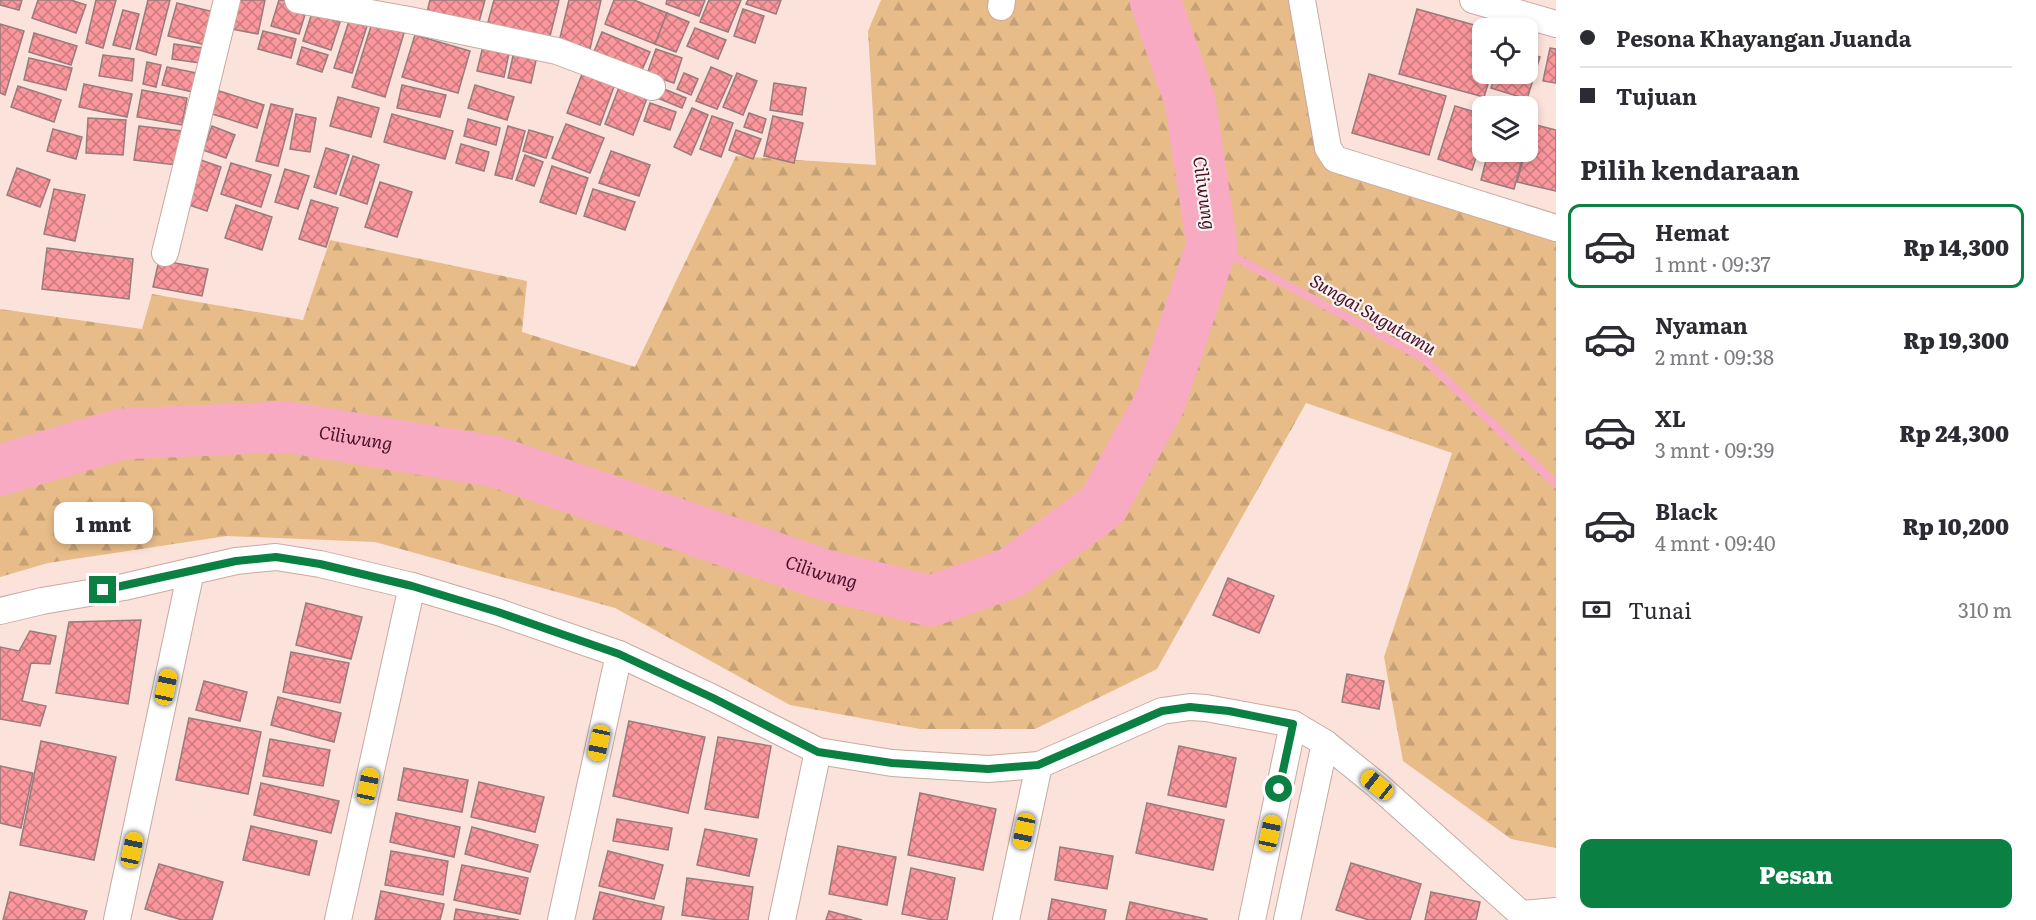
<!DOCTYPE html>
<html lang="id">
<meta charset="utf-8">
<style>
body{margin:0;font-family:Literata,serif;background:#f7f7f7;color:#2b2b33;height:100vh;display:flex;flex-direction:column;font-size:22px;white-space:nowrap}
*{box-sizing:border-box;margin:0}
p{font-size:20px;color:#7c7c81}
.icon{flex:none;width:33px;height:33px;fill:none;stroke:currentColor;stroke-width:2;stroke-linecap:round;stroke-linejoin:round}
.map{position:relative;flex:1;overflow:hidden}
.sheet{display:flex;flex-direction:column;background:#fff;width:480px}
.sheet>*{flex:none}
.top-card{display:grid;align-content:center;height:132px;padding:0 24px;background:#fff}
.fabs{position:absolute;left:1472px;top:18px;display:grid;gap:12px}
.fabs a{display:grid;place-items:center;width:66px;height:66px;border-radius:12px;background:#fff;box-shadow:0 3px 9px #0003;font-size:30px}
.end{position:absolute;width:27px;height:27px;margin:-14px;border:8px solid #0b8043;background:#fff;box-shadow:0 0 0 3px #fff}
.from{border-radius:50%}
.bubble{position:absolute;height:42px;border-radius:12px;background:#fff;box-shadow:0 3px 9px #0003;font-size:20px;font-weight:800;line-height:42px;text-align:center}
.car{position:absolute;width:18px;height:36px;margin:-18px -9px;border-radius:8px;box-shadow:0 0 4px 2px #0007;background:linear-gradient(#f5c518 24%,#345 0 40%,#f5c518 0 76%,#345 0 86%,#f5c518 0)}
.top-card b{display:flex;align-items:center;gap:21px;height:57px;font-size:22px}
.top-card b+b{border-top:2px solid #e1e1e2}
.top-card i{width:15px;height:15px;background:#2b2b33}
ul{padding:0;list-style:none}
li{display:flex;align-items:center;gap:18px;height:84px;margin:0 12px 9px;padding:0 12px;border:3px solid transparent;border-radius:12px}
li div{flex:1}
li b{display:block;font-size:22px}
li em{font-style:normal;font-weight:800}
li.current{border-color:#0b8043}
li>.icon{width:54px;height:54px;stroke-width:1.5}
h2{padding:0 24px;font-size:27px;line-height:72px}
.pay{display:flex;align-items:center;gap:15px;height:66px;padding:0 24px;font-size:22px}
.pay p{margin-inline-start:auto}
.button{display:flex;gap:12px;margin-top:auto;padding:12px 24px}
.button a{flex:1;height:69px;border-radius:12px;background:#0b8043;color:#fff;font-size:24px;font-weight:800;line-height:69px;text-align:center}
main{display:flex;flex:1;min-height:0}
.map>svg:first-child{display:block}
.forest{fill:url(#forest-firs)}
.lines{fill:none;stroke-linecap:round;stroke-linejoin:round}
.stream{stroke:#f8aac3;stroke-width:8}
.river{stroke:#f8aac3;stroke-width:51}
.building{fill:url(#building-cross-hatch);stroke:#987b7c;stroke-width:1.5}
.minor-casing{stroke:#c7aaa2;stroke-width:28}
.minor{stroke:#fff;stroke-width:26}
.route{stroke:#0b8043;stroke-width:8}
.labels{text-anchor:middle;stroke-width:4.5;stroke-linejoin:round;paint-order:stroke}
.water-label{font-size:18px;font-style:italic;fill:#4a1029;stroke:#fbf4f3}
</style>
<main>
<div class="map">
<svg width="1556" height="920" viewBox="0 0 1556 920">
<defs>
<pattern id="forest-firs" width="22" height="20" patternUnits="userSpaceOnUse" patternTransform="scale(1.5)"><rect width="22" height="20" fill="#e7bc88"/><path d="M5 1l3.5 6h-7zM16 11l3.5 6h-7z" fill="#c6a175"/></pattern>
<pattern id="building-cross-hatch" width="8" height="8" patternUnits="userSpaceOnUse" patternTransform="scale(1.5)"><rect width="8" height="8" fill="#fb979c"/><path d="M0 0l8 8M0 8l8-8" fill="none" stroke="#cb7b7f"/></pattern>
</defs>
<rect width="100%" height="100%" fill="#fbe3dc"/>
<polygon class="forest" points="881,0 1297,0 1327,169 1556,222 1556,848 1511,839 1403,761 1384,657 1452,453 1306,403 1157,669 1035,729 920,729 790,705 615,608 375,542 227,536 48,563 0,577 0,309 142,329 152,294 303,320 330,240 527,281 522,332 635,367 736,156 876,165 868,31"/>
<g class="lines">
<polyline class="stream" points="1212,245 1423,358 1556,484"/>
<path class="river" id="s1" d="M0,470L121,434L287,427L497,462L825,575L931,601L1011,573L1102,506L1160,402L1212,245L1190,101L1155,0"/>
</g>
<g class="building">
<polygon points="0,0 22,0 19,10 0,5"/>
<polygon points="38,0 71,0 86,5 76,33 32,18"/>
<polygon points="96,0 116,0 103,48 86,43"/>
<polygon points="148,0 170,0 156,55 136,49"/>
<polygon points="237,0 265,0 258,34 231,29"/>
<polygon points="279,0 290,0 308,5 299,34 271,26"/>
<polygon points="430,0 485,0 477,29 426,16"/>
<polygon points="494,0 559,0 549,40 487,26"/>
<polygon points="569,0 601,0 590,49 559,42"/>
<polygon points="614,0 634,0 667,13 655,44 605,24"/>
<polygon points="667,0 705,0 699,16 666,4"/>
<polygon points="709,0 741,0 728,32 700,22"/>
<polygon points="748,0 781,0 776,14 746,4"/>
<polygon points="177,3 214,12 206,45 168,36"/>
<polygon points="743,9 764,16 755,43 734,36"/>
<polygon points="1417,9 1485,28 1482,28 1482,74 1491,74 1484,97 1399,74"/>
<polygon points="123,10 139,14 130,49 113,45"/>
<polygon points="312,13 340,22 331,50 303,41"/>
<polygon points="667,13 689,22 676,52 655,44"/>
<polygon points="350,18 368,23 352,73 334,68"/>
<polygon points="372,23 404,33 385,97 352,87"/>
<polygon points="0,24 24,31 5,95 0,93"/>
<polygon points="695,28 726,40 718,59 687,46"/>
<polygon points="263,31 296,39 291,58 258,49"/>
<polygon points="602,32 650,52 638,79 591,59"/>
<polygon points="34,33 77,46 71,65 29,52"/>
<polygon points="415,35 470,51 458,93 402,77"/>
<polygon points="485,38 511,44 504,77 477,71"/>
<polygon points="174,44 203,48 200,63 172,59"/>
<polygon points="302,47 328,55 322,72 297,64"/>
<polygon points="515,47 538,51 531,83 508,78"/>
<polygon points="1550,48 1556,49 1556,83 1543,81"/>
<polygon points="656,49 682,58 674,83 647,74"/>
<polygon points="1527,53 1540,57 1527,99 1491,88 1496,74 1527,74"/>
<polygon points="103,55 134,59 132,81 99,76"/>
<polygon points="29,58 72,68 66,90 24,80"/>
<polygon points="147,62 161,65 156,87 143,84"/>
<polygon points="167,67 197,73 193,92 162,85"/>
<polygon points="711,67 732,76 717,109 696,101"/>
<polygon points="584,69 616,81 600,125 567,113"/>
<polygon points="684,73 698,79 691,95 677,89"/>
<polygon points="737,73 757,81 743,115 723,107"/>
<polygon points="1369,74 1446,96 1429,155 1352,133"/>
<polygon points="621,82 649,93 633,135 605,124"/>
<polygon points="774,83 806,88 802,115 770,110"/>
<polygon points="84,84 132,94 127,117 79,107"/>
<polygon points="402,85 446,95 440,117 397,108"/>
<polygon points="475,85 514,97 507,120 468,108"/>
<polygon points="18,86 61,100 54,122 11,107"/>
<polygon points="659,87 686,98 682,108 655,97"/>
<polygon points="142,90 187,98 182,125 137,117"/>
<polygon points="216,90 264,105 257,128 209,113"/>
<polygon points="338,97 379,108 371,137 330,126"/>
<polygon points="650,103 676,112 670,130 644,121"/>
<polygon points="271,104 293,109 278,166 256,161"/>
<polygon points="1455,106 1482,114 1482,139 1472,170 1438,159"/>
<polygon points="692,108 708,115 691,155 674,147"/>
<polygon points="749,113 766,119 762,133 744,127"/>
<polygon points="296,114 316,118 310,152 290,149"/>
<polygon points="392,114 453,131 445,159 384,142"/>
<polygon points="712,116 733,123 721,157 700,149"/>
<polygon points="773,116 803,123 794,163 764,156"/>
<polygon points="88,118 126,120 123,155 86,153"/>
<polygon points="468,119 500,128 496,145 464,136"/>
<polygon points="566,124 604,138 590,173 552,158"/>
<polygon points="1532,124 1556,130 1556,191 1517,182 1525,152 1527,152"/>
<polygon points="139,126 182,131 177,165 134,160"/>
<polygon points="212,126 235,135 226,158 203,150"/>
<polygon points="508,126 525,131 512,179 495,175"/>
<polygon points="53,129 82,137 76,159 47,151"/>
<polygon points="529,130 553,137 546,158 523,151"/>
<polygon points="736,130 761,139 753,159 729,150"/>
<polygon points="461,144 489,152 484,171 456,163"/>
<polygon points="326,148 349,155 336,194 314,187"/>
<polygon points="611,151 650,165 639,196 599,183"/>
<polygon points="1488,152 1524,152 1514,189 1481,180"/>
<polygon points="525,155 543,162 534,186 516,180"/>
<polygon points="353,156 379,165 367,204 340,195"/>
<polygon points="195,158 221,167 207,211 180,202"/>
<polygon points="231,163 271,175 261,207 221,194"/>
<polygon points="552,166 588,178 576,214 540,202"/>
<polygon points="17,168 50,180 40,207 7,195"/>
<polygon points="285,169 309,176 298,209 275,202"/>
<polygon points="380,182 412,192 397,237 365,227"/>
<polygon points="54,189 85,195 75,241 44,234"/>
<polygon points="593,189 635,202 625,230 584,216"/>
<polygon points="311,200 338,208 326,247 299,239"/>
<polygon points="236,205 272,217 262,250 225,238"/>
<polygon points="47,248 133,259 129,299 42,289"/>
<polygon points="159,260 208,269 202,296 153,287"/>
<polygon points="1228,578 1274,596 1259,633 1213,615"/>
<polygon points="306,603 362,617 351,659 296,645"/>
<polygon points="141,620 128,704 56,693 69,622"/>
<polygon points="30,631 56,636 50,664 31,663 22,701 46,706 40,726 0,719 0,647 19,651"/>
<polygon points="291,652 349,663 340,703 283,692"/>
<polygon points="1347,674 1384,681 1379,709 1342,702"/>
<polygon points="204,681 247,692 240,721 196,710"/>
<polygon points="278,697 341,713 334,742 271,725"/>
<polygon points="189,718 261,732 248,794 176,780"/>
<polygon points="629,721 705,737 688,813 613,796"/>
<polygon points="718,737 771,746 758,818 705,809"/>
<polygon points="270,739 330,750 323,786 263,776"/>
<polygon points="41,741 116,757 94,860 20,845"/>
<polygon points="1179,746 1236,758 1226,807 1168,795"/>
<polygon points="0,766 33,773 21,828 0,823"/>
<polygon points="404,768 468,780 462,812 398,800"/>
<polygon points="479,782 544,797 535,832 471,817"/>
<polygon points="261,783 339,801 331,833 254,815"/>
<polygon points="920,793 996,809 983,870 908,855"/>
<polygon points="1147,803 1224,820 1213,870 1136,853"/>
<polygon points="396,813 460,827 454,857 390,842"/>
<polygon points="617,819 672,828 668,850 613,841"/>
<polygon points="251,826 317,841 309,875 243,860"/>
<polygon points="472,827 538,845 530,872 465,854"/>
<polygon points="705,829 757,839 749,876 697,865"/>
<polygon points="838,846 896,857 887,905 829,894"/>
<polygon points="1060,847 1113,856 1107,889 1055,880"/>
<polygon points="391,851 448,861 443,895 385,885"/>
<polygon points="608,851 663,865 654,899 599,886"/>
<polygon points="1351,863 1421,884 1410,920 1369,920 1336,910"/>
<polygon points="159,864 223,882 212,920 182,920 145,909"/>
<polygon points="462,865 528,878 520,914 454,900"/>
<polygon points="911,868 955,878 947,920 933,920 902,914"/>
<polygon points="687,878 753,887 748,920 718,920 682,915"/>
<polygon points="381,891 444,904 440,920 375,920"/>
<polygon points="10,892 87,911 84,920 3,920"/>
<polygon points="600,892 664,907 661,920 593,920"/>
<polygon points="1431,892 1480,902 1476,920 1425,920"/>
<polygon points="1052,899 1106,910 1104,920 1048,920"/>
<polygon points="1130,902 1207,919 1207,920 1126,920"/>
<polygon points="456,909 519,920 454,920"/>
<polygon points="829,911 862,920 826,920"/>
</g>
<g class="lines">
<defs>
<g id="minor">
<polyline points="298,0 409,20 557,51 652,87"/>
<polyline points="1302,0 1328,148 1335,159 1556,228"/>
<polyline points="1473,0 1556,24"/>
<polyline points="1001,7 1002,0"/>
<polyline points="165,253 227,0"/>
<polyline points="0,611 42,601 124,587 236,561 276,557 320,564 412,586 498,612 619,654 713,698 818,751 892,763 988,769 1039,765 1162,711 1190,707 1206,708 1293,724 1325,743 1377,785 1528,920"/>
<polyline points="1522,914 1556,911"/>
<polyline points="117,920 191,571"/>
<polyline points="338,920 412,586"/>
<polyline points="561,920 619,654"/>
<polyline points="782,920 818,751"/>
<polyline points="1006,920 1039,765"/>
<polyline points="1252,920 1293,724"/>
<polyline points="1287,920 1325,743"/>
</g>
</defs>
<use href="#minor" class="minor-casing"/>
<use href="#minor" class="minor"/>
</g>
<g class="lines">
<polyline class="route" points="103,590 236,561 276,557 320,564 412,586 498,612 619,654 713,698 818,752 892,763 988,769 1038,765 1162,711 1190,707 1229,711 1293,724 1279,789"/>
</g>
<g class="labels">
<g class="water-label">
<text transform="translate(1204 193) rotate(82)" y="6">Ciliwung</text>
<text transform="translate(1373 315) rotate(30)" y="6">Sungai Sugutamu</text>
<text dy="6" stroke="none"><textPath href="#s1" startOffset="362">Ciliwung</textPath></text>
<text dy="6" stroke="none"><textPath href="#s1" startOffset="848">Ciliwung</textPath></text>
</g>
</g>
</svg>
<div class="fabs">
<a><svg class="icon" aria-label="locate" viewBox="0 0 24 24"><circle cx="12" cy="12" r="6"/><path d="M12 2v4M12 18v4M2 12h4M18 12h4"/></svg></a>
<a><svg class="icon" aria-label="layers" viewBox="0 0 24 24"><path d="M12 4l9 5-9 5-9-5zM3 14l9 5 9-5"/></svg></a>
</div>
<i class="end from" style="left:1279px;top:789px"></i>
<i class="end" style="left:103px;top:590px"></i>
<div class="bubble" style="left:54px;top:502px;width:99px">1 mnt</div>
<i class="car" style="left:166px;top:687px;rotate:12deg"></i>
<i class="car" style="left:599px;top:743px;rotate:192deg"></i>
<i class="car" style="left:1377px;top:785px;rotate:309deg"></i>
<i class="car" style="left:368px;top:786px;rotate:12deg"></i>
<i class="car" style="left:1024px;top:831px;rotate:192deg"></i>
<i class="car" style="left:1270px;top:833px;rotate:12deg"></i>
<i class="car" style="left:132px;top:850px;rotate:12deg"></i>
</div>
<section class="sheet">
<div class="top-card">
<b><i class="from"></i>Pesona Khayangan Juanda</b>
<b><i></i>Tujuan</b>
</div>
<h2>Pilih kendaraan</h2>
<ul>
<li class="current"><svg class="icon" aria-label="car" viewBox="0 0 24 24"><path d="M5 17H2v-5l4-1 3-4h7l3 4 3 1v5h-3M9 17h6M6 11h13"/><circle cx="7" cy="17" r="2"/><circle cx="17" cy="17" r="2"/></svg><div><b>Hemat</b><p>1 mnt · 09:37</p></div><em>Rp 14,300</em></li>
<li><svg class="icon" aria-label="car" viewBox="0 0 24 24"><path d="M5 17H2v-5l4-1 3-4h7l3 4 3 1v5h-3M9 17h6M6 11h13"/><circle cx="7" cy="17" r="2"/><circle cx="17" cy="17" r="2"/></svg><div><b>Nyaman</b><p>2 mnt · 09:38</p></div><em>Rp 19,300</em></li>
<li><svg class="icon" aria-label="car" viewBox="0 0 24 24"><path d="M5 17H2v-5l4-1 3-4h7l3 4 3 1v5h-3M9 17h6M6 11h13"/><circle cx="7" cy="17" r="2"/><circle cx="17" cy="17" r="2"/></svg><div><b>XL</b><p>3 mnt · 09:39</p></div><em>Rp 24,300</em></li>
<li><svg class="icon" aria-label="car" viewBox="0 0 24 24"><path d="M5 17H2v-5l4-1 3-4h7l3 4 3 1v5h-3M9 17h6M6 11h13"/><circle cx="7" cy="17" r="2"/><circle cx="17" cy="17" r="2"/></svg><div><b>Black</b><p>4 mnt · 09:40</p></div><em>Rp 10,200</em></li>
</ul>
<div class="pay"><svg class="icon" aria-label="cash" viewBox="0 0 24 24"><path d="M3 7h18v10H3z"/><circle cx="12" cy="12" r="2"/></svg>Tunai<p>310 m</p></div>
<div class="button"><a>Pesan</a></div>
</section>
</main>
